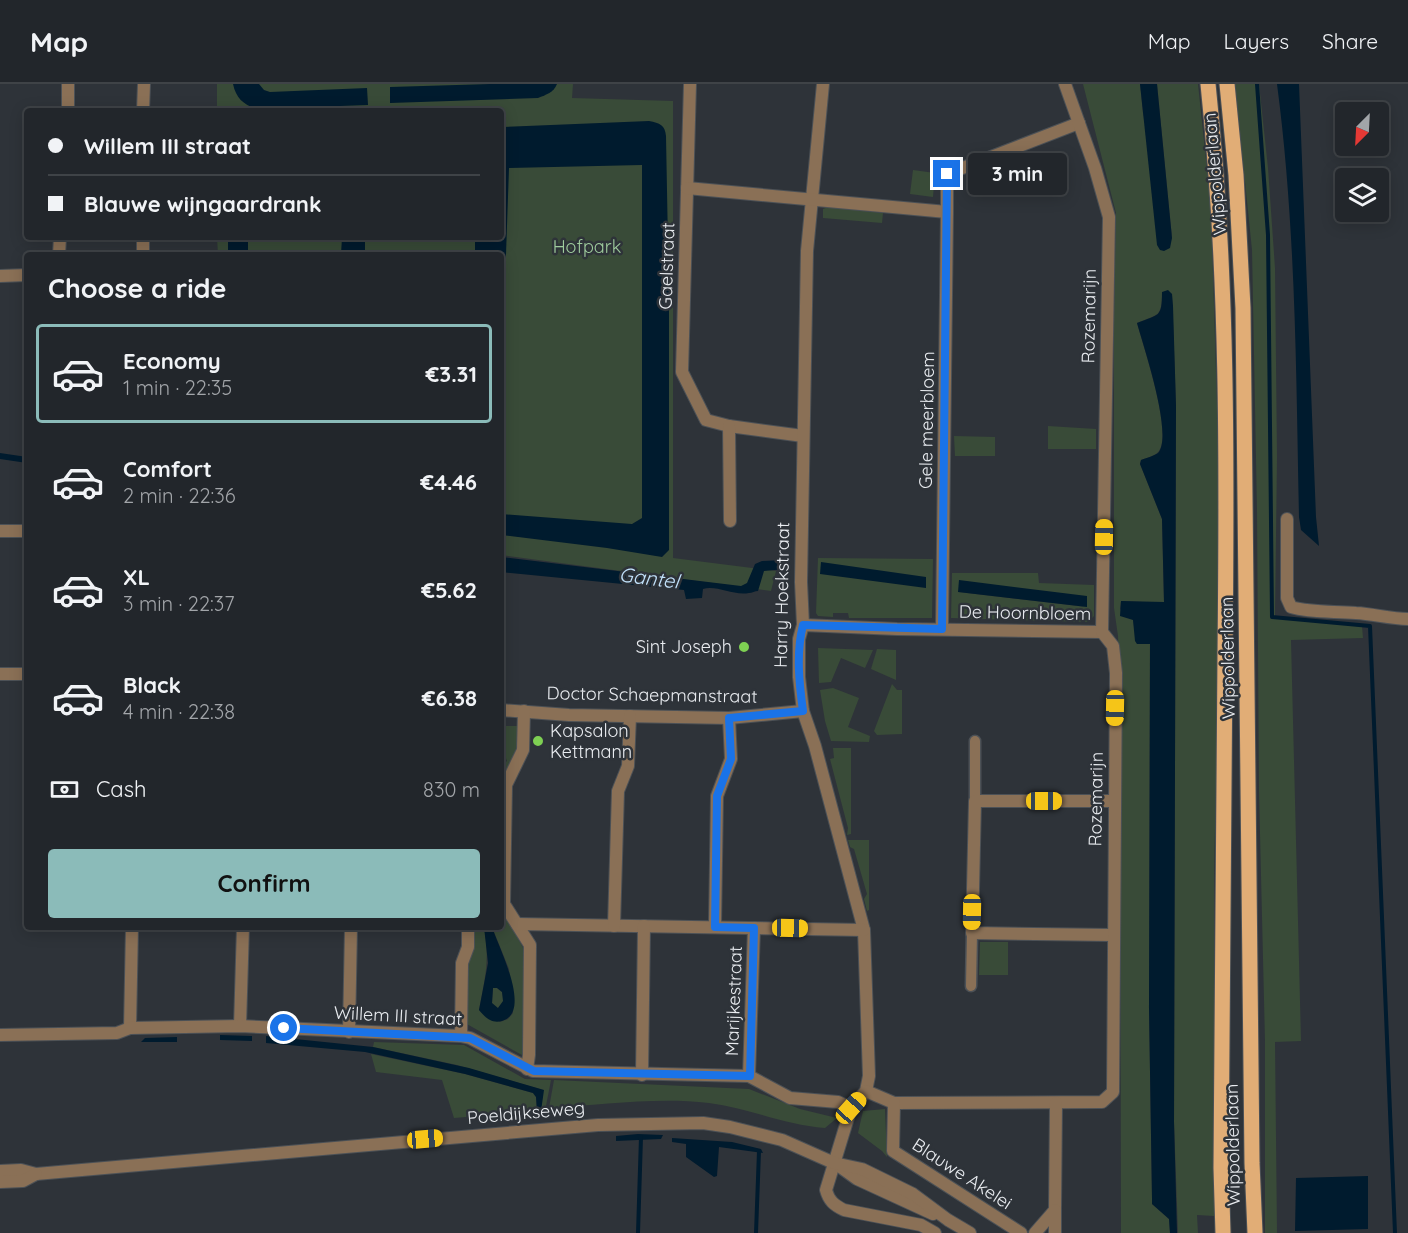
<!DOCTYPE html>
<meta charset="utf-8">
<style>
body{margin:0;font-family:Quicksand,sans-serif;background:#2e3237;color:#f1f3f6;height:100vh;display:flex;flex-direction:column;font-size:22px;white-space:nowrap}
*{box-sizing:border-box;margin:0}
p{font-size:20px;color:#a2a5a9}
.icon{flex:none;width:33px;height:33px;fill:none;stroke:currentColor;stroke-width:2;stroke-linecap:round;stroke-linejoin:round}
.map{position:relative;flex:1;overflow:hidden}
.side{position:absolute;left:24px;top:168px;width:480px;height:678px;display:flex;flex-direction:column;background:#22262b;border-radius:6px;box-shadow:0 3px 15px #0003,0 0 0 2px #3f4347}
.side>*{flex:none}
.guide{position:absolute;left:24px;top:24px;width:480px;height:132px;border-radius:6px;box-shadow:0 3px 15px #0003,0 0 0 2px #3f4347;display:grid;align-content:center;height:132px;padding:0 24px;background:#22262b}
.needle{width:39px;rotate:204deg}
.tools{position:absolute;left:1335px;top:18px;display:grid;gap:12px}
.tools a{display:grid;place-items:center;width:54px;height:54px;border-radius:6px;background:#22262b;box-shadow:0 3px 15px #0003,0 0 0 2px #3f4347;font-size:30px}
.end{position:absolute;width:27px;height:27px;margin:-14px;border:8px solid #1a73e8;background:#fff;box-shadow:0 0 0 3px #fff}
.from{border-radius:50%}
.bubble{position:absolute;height:42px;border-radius:6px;background:#22262b;box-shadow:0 3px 15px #0003,0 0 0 2px #3f4347;font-size:20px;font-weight:800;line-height:42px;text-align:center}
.car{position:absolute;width:18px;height:36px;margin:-18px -9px;border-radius:8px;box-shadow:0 0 4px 2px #0007;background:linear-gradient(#f5c518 24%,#345 0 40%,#f5c518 0 76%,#345 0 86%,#f5c518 0)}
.guide b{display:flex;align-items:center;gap:21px;height:57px;font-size:22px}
.guide b+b{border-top:2px solid #3f4347}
.guide i{width:15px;height:15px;background:#f1f3f6}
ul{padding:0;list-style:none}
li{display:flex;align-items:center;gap:18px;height:99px;margin:0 12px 9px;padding:0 12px;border:3px solid transparent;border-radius:6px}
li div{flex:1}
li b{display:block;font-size:22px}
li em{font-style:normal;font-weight:800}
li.selected{border-color:#8bbbb9}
li>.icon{width:54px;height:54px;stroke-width:1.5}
h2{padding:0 24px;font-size:27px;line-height:72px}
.pay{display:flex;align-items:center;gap:15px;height:66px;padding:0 24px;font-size:22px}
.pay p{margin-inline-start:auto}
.action{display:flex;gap:12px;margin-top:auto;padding:12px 24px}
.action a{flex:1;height:69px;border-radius:6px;background:#8bbbb9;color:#111;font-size:24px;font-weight:800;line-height:69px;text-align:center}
header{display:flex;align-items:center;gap:36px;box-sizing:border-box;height:84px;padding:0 30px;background:#22262b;border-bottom:2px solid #3f4347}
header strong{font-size:28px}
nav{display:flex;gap:33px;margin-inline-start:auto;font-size:21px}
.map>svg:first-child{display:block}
.green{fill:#394b38;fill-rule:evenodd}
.water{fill:#001b2e;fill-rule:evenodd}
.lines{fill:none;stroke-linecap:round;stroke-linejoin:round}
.stream{stroke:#001b2e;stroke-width:4}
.pedestrian-casing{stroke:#4c5156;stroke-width:13}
.minor-casing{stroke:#4c5156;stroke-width:14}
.tertiary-casing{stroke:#4c5156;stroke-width:14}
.primary-casing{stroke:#4c5156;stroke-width:17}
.pedestrian{stroke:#8a7056;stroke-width:10}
.minor{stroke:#8a7056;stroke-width:12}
.tertiary{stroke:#8a7056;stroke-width:12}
.primary{stroke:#e1ad76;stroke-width:15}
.route{stroke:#1a73e8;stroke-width:8}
.poi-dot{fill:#7ed053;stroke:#2e3339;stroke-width:2}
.labels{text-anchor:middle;stroke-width:5;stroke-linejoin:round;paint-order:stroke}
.street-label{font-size:18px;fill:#e9ecf0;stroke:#2e3339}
.park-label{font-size:18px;fill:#9fcc9d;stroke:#2e3339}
.poi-label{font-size:18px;fill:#e9ecf0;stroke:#2e3339;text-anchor:end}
.water-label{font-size:20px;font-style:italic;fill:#c3e3fc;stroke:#2e3339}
</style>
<header>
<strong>Map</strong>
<nav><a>Map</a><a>Layers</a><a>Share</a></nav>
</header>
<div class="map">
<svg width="1408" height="1149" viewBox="0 0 1408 1149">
<rect width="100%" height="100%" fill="#2e3339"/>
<g class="green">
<polygon points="217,0 573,0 572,14 673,17 673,474 776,487 771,507 501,471 501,171 218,171 217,153 501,153 501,27 217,27"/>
<path d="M1083,0H1140L1143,29L1172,154L1157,0H1198L1211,123L1219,388V562L1214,790V1132L1197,1131L1198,1149H1178L1174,1038L1176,322L1172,210L1162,208C1162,234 1158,230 1137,239C1143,262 1174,352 1158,368C1155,372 1146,374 1141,376L1140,380L1162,435L1164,519L1121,517L1120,525L1133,536L1137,560H1150L1149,924L1152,1114V1120L1169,1135L1170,1149H1121L1120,611L1118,552L1114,524V232L1116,129Z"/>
<polygon points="1235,0 1259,0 1268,84 1275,184 1277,373 1275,532 1362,542 1363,554 1291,556 1301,957 1275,958 1277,1149 1265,1149 1265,957 1259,708 1257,427 1252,166"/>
<polygon points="913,86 935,89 933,113 910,110"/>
<polygon points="828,123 883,129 882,139 823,134 823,125"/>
<polygon points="1048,342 1096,345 1096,365 1048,365"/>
<polygon points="954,352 995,353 995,372 955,372"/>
<polygon points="818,474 933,475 932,534 849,534 848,529 833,529 833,533 818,532 816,529"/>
<path d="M952,489H1038L1039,499L1094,501V532L1088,538L951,534ZM959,497L1087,523L959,508Z"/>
<polygon points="818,564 873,566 865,584 841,574 831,598 819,599"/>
<polygon points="877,565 896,566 896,596 871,585"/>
<polygon points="892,600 897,606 902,606 902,650 877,651 874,647"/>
<polygon points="833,604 859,614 848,643 870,652 869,658 831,657 825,637 820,606"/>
<polygon points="501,642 519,642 519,658 501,700 501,682 507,677 501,662"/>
<polygon points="833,664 851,664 851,750 847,751 848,744 830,675 834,674"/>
<polygon points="848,756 869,756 869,826 867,827 864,815 867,810 854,765 850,763"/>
<path d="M501,823L527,871L526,964L522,971L465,939L468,878L473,843H484C490,877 485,893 479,926L500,938L508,935L513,929L509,885L492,843H501Z"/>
<polygon points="980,858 1008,858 1008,891 979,891"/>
<polygon points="493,904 497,904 502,908 504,917 498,924 495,924 492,919"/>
<polygon points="374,958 464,961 525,995 551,996 545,1027 541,1027 543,1006 457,981 373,963"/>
<polygon points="371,970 465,990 533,1009 536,1013 537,1027 454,1034 442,996 376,988"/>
<path d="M554,996L749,1005L800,1025L837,1034L825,1044C785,1041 748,1024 709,1019C656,1013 602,1021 549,1024Z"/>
<polygon points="885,1025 887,1073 882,1067 858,1049 863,1027"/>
</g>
<g class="water">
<path d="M233,0H259L264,6L270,8L367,4L368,21L256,25C243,20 236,14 233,0Z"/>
<path d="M490,0H557C554,8 546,11 538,14L390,19V3Z"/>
<polygon points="1140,0 1157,0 1172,154 1170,164 1164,167 1160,166 1157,161"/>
<path d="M1277,0H1299L1316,433L1319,462L1301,446L1299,433C1296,288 1296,144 1277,0Z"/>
<path d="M649,37C660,39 665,41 666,52L669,215V466L662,473L607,464L501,451V430L632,440L642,434V81L509,84L501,314V171H475V153H501V43Z"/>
<rect x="228" y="153" width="20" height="18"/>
<polygon points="342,153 365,153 365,171 341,171"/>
<path d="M1168,206L1172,210L1173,222L1176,322L1174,1038L1177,1149H1170L1169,1135L1152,1120V1114L1149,924L1150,560H1137L1135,557L1133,536L1120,532L1121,517L1164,518L1162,435L1140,380L1141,376C1146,374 1154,372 1158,369C1174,352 1143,261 1137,239C1159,230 1162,234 1162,208Z"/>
<polygon points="0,369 27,373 27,379 0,375"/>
<path d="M501,473L741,502L747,499L755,480L762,477L785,476V485L764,487L758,507C755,507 752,509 749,509C733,512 717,501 703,505L702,514L686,515L684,506L501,488Z"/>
<polygon points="821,478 926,493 926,504 820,490"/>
<polygon points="959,496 1087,512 1087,523 958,508"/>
<path d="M484,843H492C498,862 533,928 502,937C491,940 485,933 479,926L488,879ZM493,904H497L502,908L503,917L498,924L492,919Z"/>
<polygon points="220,951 252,952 252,957 220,956"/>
<polygon points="266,952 373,963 469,984 544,1006 541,1027 537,1027 536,1013 533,1009 465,990 365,968 266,959"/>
<polygon points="177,953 177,958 141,958 145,954"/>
<polygon points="638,1050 663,1051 661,1055 616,1057 616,1052"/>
<polygon points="672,1054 732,1058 761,1065 763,1069 719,1063 717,1092 714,1093 686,1073 686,1060 672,1058"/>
<polygon points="1368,1092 1368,1145 1295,1147 1296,1094"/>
</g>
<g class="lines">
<g class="stream">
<polyline points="1257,0 1268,151 1272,533 1370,542 1395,1149"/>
<polyline points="638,1149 641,1053"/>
<polyline points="756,1149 759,1067"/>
</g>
<defs>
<g id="pedestrian">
<polyline points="975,717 975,657"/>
<polyline points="971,902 972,849"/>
</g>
<g id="minor">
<polyline points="690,0 682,288 706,336 729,342 803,352"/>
<path d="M823,0L807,167L801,498L803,541L799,555V593L803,627L815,662L864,846L869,992L866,1007L851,1024L826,1106C829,1117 834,1121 844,1126L921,1141L935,1149"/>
<polyline points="68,27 68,0"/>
<polyline points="143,27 144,0"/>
<polyline points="687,104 947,128 947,90 1079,39"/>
<polyline points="143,153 143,171"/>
<polyline points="59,171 60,153"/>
<polyline points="0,192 27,191"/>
<polyline points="729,342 730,437"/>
<path d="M1287,435V514L1291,523C1312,529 1334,527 1356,529C1374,530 1390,535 1408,535"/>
<polyline points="0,447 27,447"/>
<polyline points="803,541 897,545 1102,548"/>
<polyline points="942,545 947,128"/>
<polyline points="0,590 27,590"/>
<polyline points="501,626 569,631 729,634 803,627"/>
<polyline points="524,627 523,666 506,701 504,820 530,861 529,971 527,985"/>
<polyline points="517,840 864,846"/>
<polyline points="614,842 618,707 628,682 630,632"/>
<polyline points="715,843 717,712 731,675 729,634"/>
<polyline points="1112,851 972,849 975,717 1114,717"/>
<polyline points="240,942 243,843"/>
<polyline points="130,944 132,843"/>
<polyline points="349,948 351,843"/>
<polyline points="0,951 117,949 130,944 240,942 461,952 470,954 533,987 749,992 790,1014 838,1018 851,1024"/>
<polyline points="461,952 462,879 468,863 468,843"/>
<polyline points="642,991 644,842"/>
<polyline points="749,992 754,844"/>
<polyline points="866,1007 894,1019 1102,1018 1113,1008 1116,589 1113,562 1102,548 1109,133 1095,84 1065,0"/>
<polyline points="894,1019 893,1067 1021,1149"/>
<polyline points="1035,1149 1055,1126 1056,1019"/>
<polyline points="1055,1149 1055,1126"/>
</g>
<g id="tertiary">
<polyline points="839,1082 857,1095 933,1130"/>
<polyline points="0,1087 21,1086 36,1090 598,1041 703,1039 730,1043 782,1056 834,1079 862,1085 913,1110 948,1136 970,1149"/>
<polyline points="0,1098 23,1097 36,1090"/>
</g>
<g id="primary">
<path d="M1208,0C1228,190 1227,381 1225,572C1224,742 1223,913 1221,1084L1223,1149"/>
<polyline points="1227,0 1236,91 1243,224 1252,1079 1255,1149"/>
</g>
</defs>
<use href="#pedestrian" class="pedestrian-casing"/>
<use href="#minor" class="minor-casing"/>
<use href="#tertiary" class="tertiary-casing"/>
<use href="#primary" class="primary-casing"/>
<use href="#pedestrian" class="pedestrian"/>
<use href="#minor" class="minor"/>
<use href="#tertiary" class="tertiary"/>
<use href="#primary" class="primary"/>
</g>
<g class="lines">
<path class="route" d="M284,944L470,954L534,987L750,992L754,844L715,843L717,712L731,675L729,634L803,627C799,598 796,569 803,541L942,545L947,90"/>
</g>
<g class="poi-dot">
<circle cx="744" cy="563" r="6"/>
<circle cx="538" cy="657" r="6"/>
</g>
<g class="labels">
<g class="street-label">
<text transform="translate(1215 90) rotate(-95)" y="6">Wippolderlaan</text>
<text transform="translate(667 182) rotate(-88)" y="6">Gaelstraat</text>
<text transform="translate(1089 232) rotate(-89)" y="6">Rozemarijn</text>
<text transform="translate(927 336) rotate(-89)" y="6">Gele meerbloem</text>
<text transform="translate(782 511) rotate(-89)" y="6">Harry Hoekstraat</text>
<text transform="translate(1025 529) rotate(1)" y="6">De Hoornbloem</text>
<text transform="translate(1228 574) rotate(-91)" y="6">Wippolderlaan</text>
<text transform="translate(652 611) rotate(1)" y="6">Doctor Schaepmanstraat</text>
<text transform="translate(1096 715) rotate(-89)" y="6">Rozemarijn</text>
<text transform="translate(734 917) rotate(-88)" y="6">Marijkestraat</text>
<text transform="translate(398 932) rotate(3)" y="6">Willem III straat</text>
<text transform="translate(526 1029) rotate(-5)" y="6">Poeldijkseweg</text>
<text transform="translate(1233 1061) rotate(-91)" y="6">Wippolderlaan</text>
<text transform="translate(962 1090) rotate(33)" y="6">Blauwe Akelei</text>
</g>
<g class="park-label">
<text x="587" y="169">Hofpark</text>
</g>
<g class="poi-label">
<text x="732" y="569">Sint Joseph</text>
<text x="550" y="653" text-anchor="start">Kapsalon<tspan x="550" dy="21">Kettmann</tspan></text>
</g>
<g class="water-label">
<text transform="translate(649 494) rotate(7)" y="7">Gantel</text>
</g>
</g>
</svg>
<div class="tools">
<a><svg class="needle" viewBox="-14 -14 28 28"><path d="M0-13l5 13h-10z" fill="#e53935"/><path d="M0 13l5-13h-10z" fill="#a2a5a9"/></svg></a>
<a><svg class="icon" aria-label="layers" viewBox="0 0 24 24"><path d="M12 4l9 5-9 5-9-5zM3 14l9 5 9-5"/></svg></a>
</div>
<i class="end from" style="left:284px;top:944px"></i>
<i class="end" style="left:947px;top:90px"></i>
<div class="bubble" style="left:968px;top:69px;width:99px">3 min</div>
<i class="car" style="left:1104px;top:453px;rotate:1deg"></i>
<i class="car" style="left:1115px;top:624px;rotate:181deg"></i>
<i class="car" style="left:1044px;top:717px;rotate:90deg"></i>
<i class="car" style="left:972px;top:828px;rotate:181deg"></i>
<i class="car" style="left:790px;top:844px;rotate:91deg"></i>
<i class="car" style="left:851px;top:1024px;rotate:42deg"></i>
<i class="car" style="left:425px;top:1055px;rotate:85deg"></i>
<div class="guide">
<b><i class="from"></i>Willem III straat</b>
<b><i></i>Blauwe wijngaardrank</b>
</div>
<section class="side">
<h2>Choose a ride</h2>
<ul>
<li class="selected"><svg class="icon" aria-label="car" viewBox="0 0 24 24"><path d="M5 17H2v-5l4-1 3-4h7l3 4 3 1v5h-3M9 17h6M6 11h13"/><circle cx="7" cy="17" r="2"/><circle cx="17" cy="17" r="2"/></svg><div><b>Economy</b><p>1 min · 22:35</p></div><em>€3.31</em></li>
<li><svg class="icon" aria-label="car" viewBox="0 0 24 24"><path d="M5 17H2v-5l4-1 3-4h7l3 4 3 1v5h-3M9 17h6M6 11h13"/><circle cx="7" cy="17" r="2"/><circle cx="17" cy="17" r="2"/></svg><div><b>Comfort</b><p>2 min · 22:36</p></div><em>€4.46</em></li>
<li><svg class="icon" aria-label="car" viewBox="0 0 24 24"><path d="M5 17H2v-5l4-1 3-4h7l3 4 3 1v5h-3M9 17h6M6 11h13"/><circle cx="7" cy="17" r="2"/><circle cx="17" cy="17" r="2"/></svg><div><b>XL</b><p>3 min · 22:37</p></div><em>€5.62</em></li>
<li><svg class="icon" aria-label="car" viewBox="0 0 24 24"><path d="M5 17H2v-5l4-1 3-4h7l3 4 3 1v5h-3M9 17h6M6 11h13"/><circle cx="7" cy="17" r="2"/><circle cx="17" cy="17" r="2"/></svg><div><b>Black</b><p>4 min · 22:38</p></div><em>€6.38</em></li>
</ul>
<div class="pay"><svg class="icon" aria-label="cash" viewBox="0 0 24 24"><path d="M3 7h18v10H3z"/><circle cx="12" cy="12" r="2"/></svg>Cash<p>830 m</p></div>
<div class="action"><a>Confirm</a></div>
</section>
</div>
